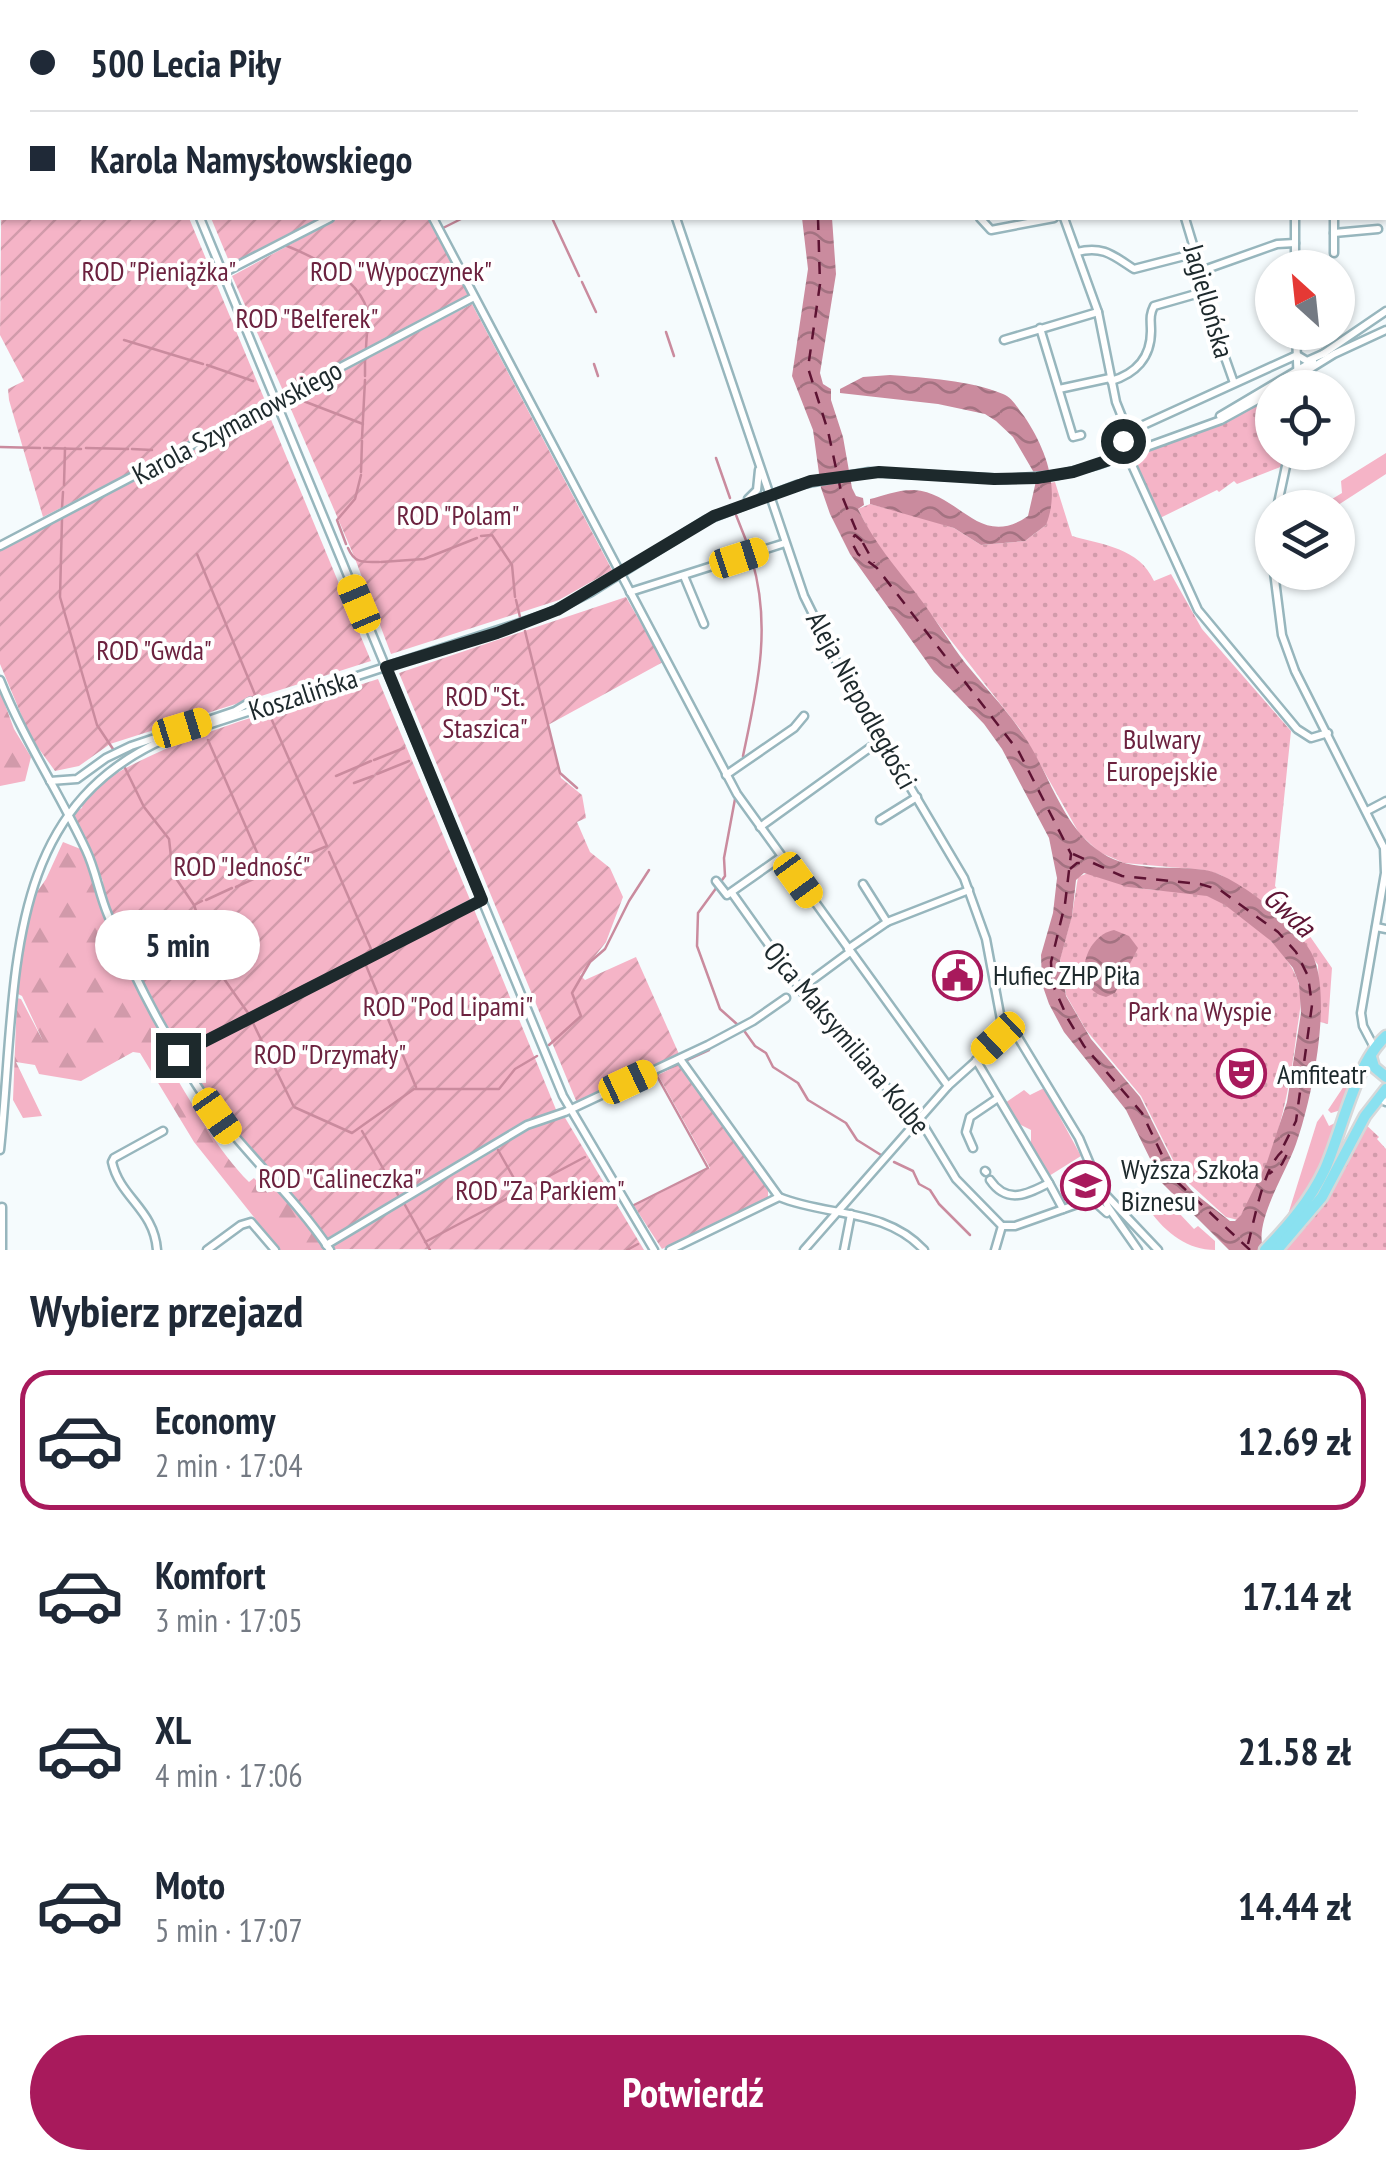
<!DOCTYPE html>
<html lang="pl">
<meta charset="utf-8">
<style>
body{margin:0;font-family:"PT Sans Narrow",sans-serif;background:#f2f2f3;color:#1f2937;height:100vh;display:flex;flex-direction:column;font-size:38px;white-space:nowrap}
*{box-sizing:border-box;margin:0}
p{font-size:32px;color:#747a83}
.icon{flex:none;width:55px;height:55px;fill:none;stroke:currentColor;stroke-width:2;stroke-linecap:round;stroke-linejoin:round}
.map{position:relative;height:1250px;overflow:hidden}
.side{display:flex;flex-direction:column;background:#fff;flex:1}
.side>*{flex:none}
.banner{position:absolute;left:0px;top:0px;width:1388px;height:220px;box-shadow:0 2px 8px #0004;display:grid;align-content:center;height:220px;padding:0 30px;background:#fff}
.needle{width:65px;rotate:333deg}
.tools{position:absolute;left:1255px;top:250px;display:grid;gap:20px}
.tools a{display:grid;place-items:center;width:100px;height:100px;border-radius:50%;background:#fff;box-shadow:0 2px 8px #0004;font-size:50px}
.end{position:absolute;width:45px;height:45px;margin:-22px;border:12px solid #1d292c;background:#fff;box-shadow:0 0 0 5px #fff}
.from{border-radius:50%}
.bubble{position:absolute;height:70px;border-radius:35px;background:#fff;box-shadow:0 2px 8px #0004;font-size:32px;font-weight:600;line-height:70px;text-align:center}
.car{position:absolute;width:30px;height:60px;margin:-30px -15px;border-radius:12px;box-shadow:0 0 8px 2px #0007;background:linear-gradient(#f5c518 24%,#345 0 40%,#f5c518 0 76%,#345 0 86%,#f5c518 0)}
.banner b{display:flex;align-items:center;gap:35px;height:95px;font-size:38px}
.banner b+b{border-top:2px solid #e0e1e3}
.banner i{width:25px;height:25px;background:#1f2937}
ul{padding:0;list-style:none}
li{display:flex;align-items:center;gap:30px;height:140px;margin:0 20px 15px;padding:0 10px;border:5px solid transparent;border-radius:30px}
li div{flex:1}
li b{display:block;font-size:38px}
li em{font-style:normal;font-weight:600}
li.on{border-color:#a81a5c}
li>.icon{width:90px;height:90px;stroke-width:1.5}
h2{padding:0 30px;font-size:45px;line-height:120px}
.action{display:flex;gap:20px;margin-top:auto;padding:20px 30px}
.action a{flex:1;height:115px;border-radius:60px;background:#a81a5c;color:#fff;font-size:40px;font-weight:600;line-height:115px;text-align:center}
.map>svg:first-child{display:block}
.grass{fill:#f5b4c7}
.forest{fill:url(#forest-firs)}
.park{fill:url(#park-dots)}
.garden{fill:url(#garden-furrows)}
.water{fill:url(#water-waves);fill-rule:evenodd}
.lines{fill:none;stroke-linecap:round;stroke-linejoin:round}
.stream{stroke:#ca8b9e;stroke-width:2.5}
.ferry{stroke:#5d1333;stroke-width:2.5;stroke-dasharray:12 10;stroke-linecap:butt}
.minor-casing{stroke:#97b6bd;stroke-width:11}
.major-casing{stroke:#d6d8d9;stroke-width:15}
.minor{stroke:#fff;stroke-width:6}
.major{stroke:#8ae1f0;stroke-width:10}
.route{stroke:#1d292c;stroke-width:12}
.labels{text-anchor:middle;stroke-width:8;stroke-linejoin:round;paint-order:stroke}
.park-label{font-size:28px;fill:#6c223f;stroke:#fff}
.street-label{font-size:28px;fill:#1d292c;stroke:#fff}
.poi-label{font-size:28px;fill:#1d292c;stroke:#fff;text-anchor:start}
.water-label{font-size:30px;font-style:italic;fill:#5d1333;stroke:#fff}
</style>
<div class="map">
<svg width="1386" height="1250" viewBox="0 0 1386 1250">
<defs>
<pattern id="forest-firs" width="22" height="20" patternUnits="userSpaceOnUse" patternTransform="scale(2.5)"><rect width="22" height="20" fill="#f4b3c6"/><path d="M5 1l3.5 6h-7zM16 11l3.5 6h-7z" fill="#d19aaa"/></pattern>
<pattern id="park-dots" width="8" height="8" patternUnits="userSpaceOnUse" patternTransform="scale(2.5)"><rect width="8" height="8" fill="#f5b4c7"/><path d="M2 2h.1M6 6h.1" fill="none" stroke="#d29bab" stroke-width="1.8" stroke-linecap="round"/></pattern>
<pattern id="garden-furrows" width="10" height="10" patternUnits="userSpaceOnUse" patternTransform="scale(2.5)"><rect width="10" height="10" fill="#f5b4c7"/><path d="M-1 1l2-2M0 10L10 0M9 11l2-2" fill="none" stroke="#d29bab"/></pattern>
<pattern id="water-waves" width="16" height="10" patternUnits="userSpaceOnUse" patternTransform="scale(2.5)"><rect width="16" height="10" fill="#ca8b9e"/><path d="M0 5q4-4 8 0t8 0" fill="none" stroke="#a37281"/></pattern>
</defs>
<rect width="100%" height="100%" fill="#f5fbfd"/>
<g class="grass">
<polygon points="1386,453 1386,474 1335,507 1332,499 1342,493 1341,481"/>
<polygon points="1344,1086 1353,1089 1314,1184 1286,1221 1317,1122 1323,1114 1329,1126 1337,1122 1341,1110 1331,1113 1328,1110"/>
<polygon points="1044,1088 1081,1156 1049,1176 1031,1146 1031,1130 1017,1123 1005,1103 1024,1090 1030,1095"/>
<path d="M1150,1211H1177L1194,1229L1198,1226L1215,1241V1250C1188,1250 1166,1233 1150,1211Z"/>
</g>
<g class="forest">
<polygon points="0,691 14,729 31,757 25,781 0,786"/>
<path d="M63,842L83,850L122,960L178,1064L171,1069C195,1108 217,1150 249,1182L254,1178L268,1193L272,1184L309,1224L324,1250H280L194,1142L140,1053L133,1052L81,1081L39,1074L35,1065L16,1062L42,1116L23,1118L13,1100L17,998L21,999L43,1041L22,996L18,994L17,954L26,908L46,879Z"/>
</g>
<g class="park">
<polygon points="1272,394 1272,452 1286,453 1283,466 1237,484 1234,481 1219,492 1217,490 1158,519 1133,466 1135,457 1233,419"/>
<path d="M1055,482L1072,536C1104,545 1139,548 1154,581L1171,574L1202,629L1291,731L1275,886L1332,968L1328,1024L1320,1022L1318,965L1285,920L1221,875L1204,870L1124,863L1099,852L1079,833L1020,729L875,543L858,509L870,504L924,518L954,528L981,545L1025,541L1046,525L1050,483Z"/>
<path d="M1088,873C1110,881 1131,888 1154,890C1172,891 1190,889 1208,896C1239,908 1291,951 1299,985C1303,1004 1298,1019 1296,1038C1288,1101 1274,1166 1238,1220L1226,1217L1181,1176L1141,1096L1086,1030L1066,995L1060,959L1072,915L1078,877Z"/>
<polygon points="1362,1121 1379,1137 1377,1139 1386,1149 1386,1250 1277,1250 1305,1219"/>
</g>
<g class="garden">
<polygon points="2,136 2,218 189,218 266,403 43,517 9,400 8,389 24,381 0,335"/>
<polygon points="211,218 323,218 231,266"/>
<polygon points="339,218 429,218 468,295 284,393 232,276"/>
<polygon points="472,304 612,570 559,600 391,654 354,556 287,400"/>
<polygon points="267,410 371,661 110,744 79,766 55,771 31,738 0,664 0,550"/>
<polygon points="626,597 663,662 548,725 561,778 582,795 586,818 577,822 590,852 610,868 623,897 606,942 580,975 585,980 636,957 679,1054 577,1103 399,673"/>
<path d="M378,679L471,902L179,1051C158,1009 103,925 103,881L72,813L82,808L84,794C164,736 283,710 378,679Z"/>
<polygon points="473,907 557,1112 523,1125 326,1239 297,1200 246,1147 182,1055"/>
<polygon points="679,1065 768,1190 768,1198 662,1249 634,1206 710,1168 658,1075"/>
<polygon points="564,1116 644,1250 333,1249 335,1243 535,1124"/>
</g>
<g class="water">
<path d="M802,218H832L836,274L820,373L823,384L831,389V400L843,437L852,488L856,496L863,498L864,505L858,509C874,543 896,567 918,596C935,618 949,642 966,664C989,692 1013,716 1031,747C1052,783 1066,830 1102,853C1132,873 1172,865 1205,870C1238,876 1295,924 1311,952C1334,993 1312,1100 1296,1144C1287,1171 1252,1224 1264,1250H1229L1162,1183L1126,1110L1064,1032L1049,1004L1042,984L1041,955L1053,913L1057,878L1049,838L1002,749L984,724L934,672L850,554L830,514L821,488L813,430L792,376L808,269ZM1084,873L1128,887L1207,896L1225,905L1271,941L1293,968L1299,984L1301,1013L1287,1102L1267,1162L1241,1215L1235,1221H1230L1193,1192L1180,1177L1140,1097L1091,1039L1066,996L1060,960L1072,916L1076,880Z"/>
<path d="M890,375C927,378 969,380 1003,394C1012,397 1018,409 1024,416C1045,447 1061,488 1046,525L1025,541L981,545L954,528L870,504V499C882,496 900,489 914,490C960,493 979,550 1028,516L1036,481L1033,471L1013,437L996,421L985,414L938,404L840,393V389L863,377Z"/>
<path d="M1114,930L1129,936L1138,948L1115,993L1106,997C1070,989 1083,936 1114,930Z"/>
</g>
<g class="lines">
<g class="stream">
<polyline points="405,0 407,2"/>
<polyline points="123,2 129,0"/>
<polyline points="317,2 321,0"/>
<polyline points="0,56 2,55"/>
<polyline points="0,78 2,78"/>
<polyline points="0,192 2,192"/>
<polyline points="552,218 579,276"/>
<polyline points="443,228 463,218"/>
<path d="M287,246C314,257 359,278 367,310C369,322 366,338 366,350"/>
<polyline points="582,282 596,312"/>
<polyline points="666,332 674,356"/>
<polyline points="124,340 203,364"/>
<polyline points="594,364 598,376"/>
<polyline points="207,365 253,381"/>
<polyline points="365,376 365,360"/>
<polyline points="293,397 363,424"/>
<polyline points="362,438 365,380"/>
<polyline points="0,447 40,448"/>
<polyline points="44,448 81,449"/>
<polyline points="86,448 128,449"/>
<polyline points="132,449 152,450"/>
<polyline points="716,458 730,498"/>
<polyline points="361,472 362,441"/>
<polyline points="64,485 65,448"/>
<polyline points="62,508 63,492"/>
<polyline points="736,515 749,548"/>
<polyline points="62,519 60,597 97,725 113,749"/>
<polyline points="481,536 492,535 512,565 515,597"/>
<polyline points="346,544 337,520 355,499 361,475"/>
<path d="M348,548C355,564 363,562 379,562"/>
<polyline points="197,554 256,697"/>
<polyline points="381,562 424,559 477,538"/>
<polyline points="516,600 520,617"/>
<polyline points="525,631 560,773 577,788"/>
<polyline points="271,718 327,846 292,861"/>
<polyline points="208,740 266,873"/>
<path d="M743,756C757,689 772,628 752,560"/>
<polyline points="374,760 404,748"/>
<polyline points="125,768 144,807 169,839 173,874 194,905"/>
<polyline points="377,774 409,761"/>
<polyline points="336,776 371,761"/>
<polyline points="354,783 373,776"/>
<polyline points="735,799 724,858 725,876 698,913 697,946 720,1009 738,1025"/>
<polyline points="329,852 371,949 362,957"/>
<polyline points="267,873 289,863"/>
<polyline points="236,887 262,875"/>
<polyline points="206,900 232,888"/>
<polyline points="202,901 194,905 215,966 248,1013"/>
<polyline points="365,963 416,1087"/>
<polyline points="252,1021 294,1107 352,1133 414,1089 499,1089 515,1069 537,1056"/>
<polyline points="745,1032 755,1046 766,1053 773,1067 798,1083 808,1100 846,1123 857,1140 881,1155"/>
<polyline points="549,1045 581,1016 572,993 590,962 605,949 629,901 649,870"/>
<polyline points="687,1060 709,1050"/>
<polyline points="662,1071 677,1065"/>
<polyline points="362,1131 398,1195"/>
<polyline points="498,1150 520,1189"/>
<polyline points="894,1162 913,1171 919,1184 930,1190 939,1204 970,1235"/>
<polyline points="405,1205 430,1250"/>
<polyline points="634,1205 708,1168 657,1076 658,1073"/>
<polyline points="425,1242 585,1157"/>
<polyline points="627,1250 638,1244"/>
</g>
<g class="ferry">
<polyline points="667,0 669,2"/>
<polyline points="921,0 924,2"/>
<polyline points="1084,2 1086,0"/>
<polyline points="818,218 820,284 808,368 828,431 842,496 859,537"/>
<polyline points="862,541 855,535 851,541 858,554 877,568 1019,752 1071,854 1065,904 1051,962 1052,983 1068,1019 1084,1046 1142,1113 1173,1178 1250,1250"/>
<polyline points="863,543 874,563"/>
<polyline points="1073,854 1122,876 1200,884 1220,890 1278,932 1296,952 1308,976 1312,1005 1296,1121 1281,1151"/>
<polyline points="1070,869 1077,863 1085,863"/>
<path d="M1248,1244C1255,1218 1264,1163 1285,1149L1287,1154L1282,1164L1269,1174"/>
</g>
<defs>
<g id="minor">
<polyline points="450,0 451,2"/>
<polyline points="600,0 601,2"/>
<polyline points="388,2 390,0"/>
<polyline points="538,2 547,0"/>
<polyline points="1113,2 1114,0"/>
<polyline points="1210,2 1210,0"/>
<polyline points="1269,2 1269,0"/>
<polyline points="1307,2 1308,0"/>
<polyline points="1385,132 1386,132"/>
<polyline points="0,133 2,134"/>
<polyline points="1385,189 1386,190"/>
<polyline points="200,218 563,1096 654,1250"/>
<polyline points="433,218 737,794 948,1086"/>
<polyline points="676,218 804,596 839,667 964,878 986,939 1002,1025"/>
<polyline points="980,218 991,230 1054,218"/>
<polyline points="1064,218 1098,312 1116,402 1128,432 1123,439 1127,454 1198,610 1297,729 1311,738 1328,733"/>
<polyline points="1185,218 1204,281 1204,298 1234,383"/>
<polyline points="1334,233 1378,229"/>
<path d="M1077,252C1103,245 1114,256 1134,269L1196,253"/>
<polyline points="1334,253 1334,218"/>
<polyline points="1295,268 1295,218"/>
<polyline points="1201,271 1277,244 1295,243"/>
<polyline points="223,273 330,218"/>
<polyline points="1040,328 1073,437 1081,435"/>
<polyline points="1296,332 1298,388"/>
<polyline points="1004,340 1098,312"/>
<polyline points="1323,354 1386,311"/>
<path d="M1111,381C1135,374 1151,358 1151,331C1151,321 1149,316 1154,306L1203,292"/>
<polyline points="1279,388 1334,354 1386,330"/>
<polyline points="1059,389 1110,378"/>
<polyline points="1220,416 1313,361"/>
<polyline points="1128,432 1297,355 1307,361 1325,353"/>
<polyline points="748,499 757,490 759,470"/>
<polyline points="1277,508 1289,452"/>
<polyline points="1272,537 1272,558"/>
<polyline points="0,546 474,297"/>
<polyline points="1274,572 1282,635 1295,671 1384,848 1385,873 1361,1013 1363,1026 1374,1047"/>
<polyline points="684,576 704,624"/>
<polyline points="630,592 785,543"/>
<path d="M0,680C24,740 59,792 86,850C96,871 99,894 108,915C132,973 162,1031 196,1084C234,1145 290,1190 330,1250"/>
<polyline points="726,775 794,728 804,716"/>
<polyline points="50,781 77,779 106,758 131,746 235,711 250,702 256,710"/>
<polyline points="1367,811 1386,801"/>
<polyline points="880,820 917,797"/>
<polyline points="760,827 882,739"/>
<polyline points="716,881 727,895 781,857"/>
<polyline points="863,884 887,922"/>
<polyline points="732,893 806,997 859,1061 919,1118 956,1179 1002,1226"/>
<polyline points="1376,927 1386,929"/>
<polyline points="848,949 887,922 969,890"/>
<polyline points="800,989 850,952"/>
<circle cx="1007" cy="1028" r="6"/>
<polyline points="1013,1029 1079,1138 1108,1207 1138,1250"/>
<polyline points="178,1055 481,900"/>
<path d="M680,1059L779,1197C828,1217 885,1208 924,1250"/>
<path d="M976,1060L1049,1183C1028,1194 1007,1205 990,1180"/>
<polyline points="1384,1101 1386,1102"/>
<polyline points="973,1148 966,1132 970,1117 998,1098"/>
<path d="M0,1150C18,981 0,812 165,739L547,614L591,592L706,520L797,485L869,472L1006,479L1058,475L1097,465L1221,420L1272,392"/>
<polyline points="985,1171 986,1172"/>
<polyline points="1049,1183 1063,1209"/>
<polyline points="1105,1194 1158,1250"/>
<polyline points="2,1207 2,1250"/>
<polyline points="1002,1226 1015,1226 1086,1201 1096,1203 1107,1213"/>
<polyline points="326,1245 527,1125 565,1112 708,1045 753,1021 786,998"/>
<path d="M157,1250C154,1209 120,1198 112,1162L114,1158L163,1131"/>
<polyline points="207,1250 241,1225 251,1222 275,1250"/>
<polyline points="670,1250 779,1197"/>
<polyline points="804,1250 948,1086 1006,1034"/>
<polyline points="844,1250 851,1214"/>
<polyline points="995,1250 1002,1226"/>
</g>
<g id="major">
<polyline points="1371,1057 1374,1067 1386,1077"/>
<path d="M1265,1250C1289,1225 1310,1201 1325,1169C1342,1131 1355,1064 1386,1036"/>
<polyline points="1277,1250 1322,1197 1365,1116 1386,1089"/>
</g>
</defs>
<use href="#minor" class="minor-casing"/>
<use href="#major" class="major-casing"/>
<use href="#minor" class="minor"/>
<use href="#major" class="major"/>
</g>
<g class="lines">
<polyline class="route" points="178,1055 482,900 386,667 497,633 557,610 714,516 811,481 879,472 994,479 1037,478 1073,472 1127,454 1123,441"/>
</g>
<defs>
<symbol id="civic-ring" viewBox="-11 -11 22 22"><circle r="9.5" fill="#fff" stroke="#a81a5c" stroke-width="1.5"/><path d="M-.6-6.5H3V-4.5H.6V-3L4-1V1h2V6H-6V1h2V-1L-.6-3ZM-1.2 2.5V6h2.4V2.5Z" fill="#a81a5c"/></symbol>
<symbol id="theatre-ring" viewBox="-11 -11 22 22"><circle r="9.5" fill="#fff" stroke="#a81a5c" stroke-width="1.5"/><path d="M-5-5.5Q0-4 5-5.5V0Q5 5 0 6Q-5 5-5 0ZM-3.3-2.5H-1v1.5H-3.3ZM1-2.5H3.3v1.5H1ZM-2.8 1Q0 5.5 2.8 1Z" fill="#a81a5c"/></symbol>
<symbol id="university-ring" viewBox="-11 -11 22 22"><circle r="9.5" fill="#fff" stroke="#a81a5c" stroke-width="1.5"/><path d="M0-5L7-2L0 1L-7-2ZM-4 1L0 2.5L4 1V4Q0 6-4 4Z" fill="#a81a5c"/></symbol>
</defs>
<g fill-rule="evenodd">
<use href="#civic-ring" x="930" y="948" width="55" height="55"/>
<use href="#theatre-ring" x="1214" y="1046" width="55" height="55"/>
<use href="#university-ring" x="1058" y="1158" width="55" height="55"/>
</g>
<g class="labels">
<g class="park-label">
<text x="159" y="281">ROD "Pieniążka"</text>
<text x="401" y="281">ROD "Wypoczynek"</text>
<text x="307" y="328">ROD "Belferek"</text>
<text x="458" y="525">ROD "Polam"</text>
<text x="154" y="660">ROD "Gwda"</text>
<text x="485" y="706">ROD "St.<tspan x="485" dy="32">Staszica"</tspan></text>
<text x="1162" y="749">Bulwary<tspan x="1162" dy="32">Europejskie</tspan></text>
<text x="242" y="876">ROD "Jedność"</text>
<text x="448" y="1016">ROD "Pod Lipami"</text>
<text x="1200" y="1021">Park na Wyspie</text>
<text x="330" y="1064">ROD "Drzymały"</text>
<text x="340" y="1188">ROD "Calineczka"</text>
<text x="540" y="1200">ROD "Za Parkiem"</text>
</g>
<g class="street-label">
<text transform="translate(1209 301) rotate(74)" y="10">Jagiellońska</text>
<text transform="translate(237 422) rotate(-28)" y="10">Karola Szymanowskiego</text>
<text transform="translate(303 694) rotate(-18)" y="10">Koszalińska</text>
<text transform="translate(862 700) rotate(61)" y="10">Aleja Niepodległości</text>
<text transform="translate(847 1038) rotate(50)" y="10">Ojca Maksymiliana Kolbe</text>
</g>
<g class="poi-label">
<text x="993" y="985">Hufiec ZHP Piła</text>
<text x="1277" y="1084">Amfiteatr</text>
<text x="1121" y="1179">Wyższa Szkoła<tspan x="1121" dy="32">Biznesu</tspan></text>
</g>
<g class="water-label">
<text transform="translate(1289 912) rotate(43)" y="10">Gwda</text>
</g>
</g>
</svg>
<div class="tools">
<a><svg class="needle" viewBox="-14 -14 28 28"><path d="M0-13l5 13h-10z" fill="#e53935"/><path d="M0 13l5-13h-10z" fill="#747a83"/></svg></a>
<a><svg class="icon" aria-label="locate" viewBox="0 0 24 24"><circle cx="12" cy="12" r="6"/><path d="M12 2v4M12 18v4M2 12h4M18 12h4"/></svg></a>
<a><svg class="icon" aria-label="layers" viewBox="0 0 24 24"><path d="M12 4l9 5-9 5-9-5zM3 14l9 5 9-5"/></svg></a>
</div>
<i class="end from" style="left:1123px;top:441px"></i>
<i class="end" style="left:178px;top:1055px"></i>
<div class="bubble" style="left:95px;top:910px;width:165px">5 min</div>
<i class="car" style="left:739px;top:558px;rotate:72deg"></i>
<i class="car" style="left:359px;top:604px;rotate:337deg"></i>
<i class="car" style="left:182px;top:728px;rotate:73deg"></i>
<i class="car" style="left:798px;top:880px;rotate:144deg"></i>
<i class="car" style="left:998px;top:1038px;rotate:227deg"></i>
<i class="car" style="left:628px;top:1082px;rotate:65deg"></i>
<i class="car" style="left:217px;top:1116px;rotate:145deg"></i>
<div class="banner">
<b><i class="from"></i>500 Lecia Piły</b>
<b><i></i>Karola Namysłowskiego</b>
</div>
</div>
<section class="side">
<h2>Wybierz przejazd</h2>
<ul>
<li class="on"><svg class="icon" aria-label="car" viewBox="0 0 24 24"><path d="M5 17H2v-5l4-1 3-4h7l3 4 3 1v5h-3M9 17h6M6 11h13"/><circle cx="7" cy="17" r="2"/><circle cx="17" cy="17" r="2"/></svg><div><b>Economy</b><p>2 min · 17:04</p></div><em>12.69 zł</em></li>
<li><svg class="icon" aria-label="car" viewBox="0 0 24 24"><path d="M5 17H2v-5l4-1 3-4h7l3 4 3 1v5h-3M9 17h6M6 11h13"/><circle cx="7" cy="17" r="2"/><circle cx="17" cy="17" r="2"/></svg><div><b>Komfort</b><p>3 min · 17:05</p></div><em>17.14 zł</em></li>
<li><svg class="icon" aria-label="car" viewBox="0 0 24 24"><path d="M5 17H2v-5l4-1 3-4h7l3 4 3 1v5h-3M9 17h6M6 11h13"/><circle cx="7" cy="17" r="2"/><circle cx="17" cy="17" r="2"/></svg><div><b>XL</b><p>4 min · 17:06</p></div><em>21.58 zł</em></li>
<li><svg class="icon" aria-label="car" viewBox="0 0 24 24"><path d="M5 17H2v-5l4-1 3-4h7l3 4 3 1v5h-3M9 17h6M6 11h13"/><circle cx="7" cy="17" r="2"/><circle cx="17" cy="17" r="2"/></svg><div><b>Moto</b><p>5 min · 17:07</p></div><em>14.44 zł</em></li>
</ul>
<div class="action"><a>Potwierdź</a></div>
</section>
